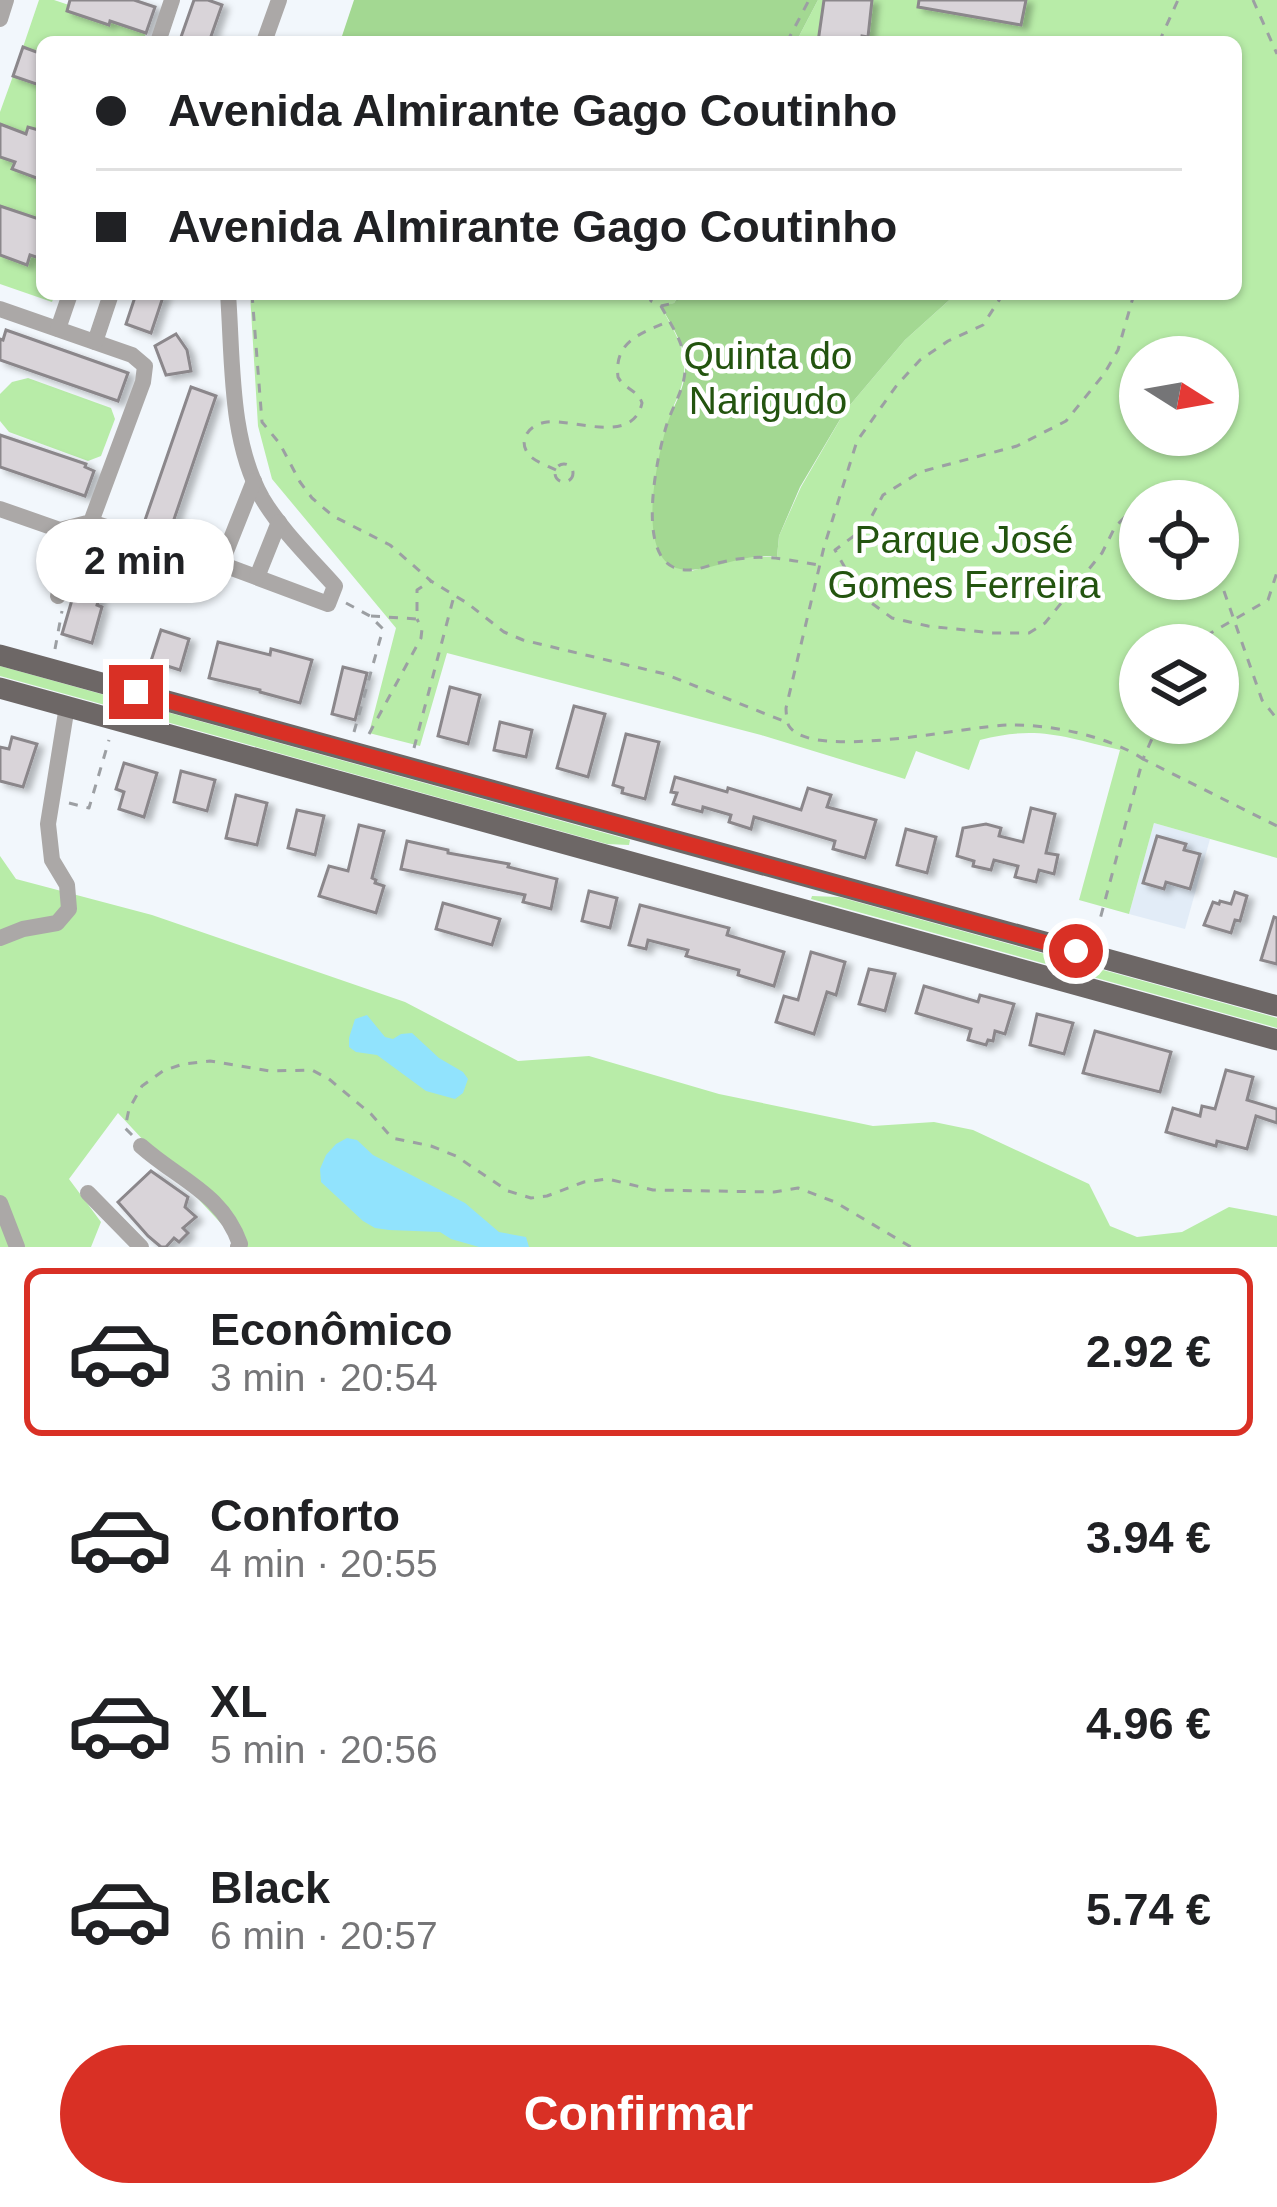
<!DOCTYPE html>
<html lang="pt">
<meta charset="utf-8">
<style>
body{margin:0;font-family:Helvetica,sans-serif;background:#f6f6f6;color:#202124;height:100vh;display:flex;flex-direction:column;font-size:45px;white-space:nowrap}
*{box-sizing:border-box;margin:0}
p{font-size:39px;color:#757577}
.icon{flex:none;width:66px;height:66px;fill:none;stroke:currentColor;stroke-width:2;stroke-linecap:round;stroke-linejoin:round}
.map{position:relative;height:1247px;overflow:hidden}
.panel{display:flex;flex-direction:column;background:#fff;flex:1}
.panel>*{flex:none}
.guide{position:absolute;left:36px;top:36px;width:1206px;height:264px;border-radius:18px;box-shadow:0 3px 9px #0004;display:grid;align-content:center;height:264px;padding:0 60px;background:#fff}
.needle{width:78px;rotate:101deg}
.fabs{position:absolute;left:1119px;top:336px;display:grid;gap:24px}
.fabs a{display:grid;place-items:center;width:120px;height:120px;border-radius:50%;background:#fff;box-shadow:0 3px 9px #0004;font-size:60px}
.end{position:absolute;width:54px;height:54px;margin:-27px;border:15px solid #d93025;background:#fff;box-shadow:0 0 0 6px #fff}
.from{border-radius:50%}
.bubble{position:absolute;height:84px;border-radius:42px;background:#fff;box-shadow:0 3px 9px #0004;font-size:39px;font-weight:700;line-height:84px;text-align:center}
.guide b{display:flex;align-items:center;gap:42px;height:114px;font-size:45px}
.guide b+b{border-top:3px solid #e0e0e0}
.guide i{width:30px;height:30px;background:#202124}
ul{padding:21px 0 0;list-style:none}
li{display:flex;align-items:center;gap:36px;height:168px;margin:0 24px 18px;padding:0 36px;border:6px solid transparent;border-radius:18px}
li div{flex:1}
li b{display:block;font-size:45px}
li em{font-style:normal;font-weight:700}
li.selected{border-color:#d93025}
li>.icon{width:108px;height:108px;stroke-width:1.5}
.primary-button{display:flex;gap:24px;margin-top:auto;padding:24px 60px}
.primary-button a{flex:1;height:138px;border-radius:72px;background:#d93025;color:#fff;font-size:48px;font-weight:700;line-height:138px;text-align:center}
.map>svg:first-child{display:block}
.built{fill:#e2ecf7}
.green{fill:#b8eca8;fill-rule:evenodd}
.forest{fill:#a3d892}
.water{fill:#91e3fd}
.building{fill:#d9d4d9;stroke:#8b878b;stroke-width:3;filter:url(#shadow)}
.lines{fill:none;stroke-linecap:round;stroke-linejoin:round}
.path{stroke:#9c9fa3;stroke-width:3;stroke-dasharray:9 9;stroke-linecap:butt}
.minor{stroke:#aba8a7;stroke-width:16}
.major{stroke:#6d6766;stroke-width:21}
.route{stroke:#d93025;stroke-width:15}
.labels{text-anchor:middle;stroke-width:9;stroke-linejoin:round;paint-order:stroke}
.park-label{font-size:39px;fill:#23540f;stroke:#fff}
</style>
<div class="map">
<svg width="1277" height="1247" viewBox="0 0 1277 1247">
<defs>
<filter id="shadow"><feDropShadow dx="6" dy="4" stdDeviation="3" flood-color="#0004"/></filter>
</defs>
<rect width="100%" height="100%" fill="#f2f7fc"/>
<polygon class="built" points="1154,823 1210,839 1185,929 1129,914"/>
<g class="green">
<polygon points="39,0 54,0 69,5 67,11 108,25 110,21 146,33 143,42 42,42 42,54 23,47"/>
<path d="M818,0H1277V858L1154,823L1129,914L1079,900L1120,750C1064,737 1037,725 980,740L969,770L916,751L905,779L761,735L447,653L420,746L369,733L396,628L272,479L258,426L250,294H680L674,303L661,307C682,344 694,364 674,405L691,571L747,556L777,557L779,536L801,487L845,411L905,340L956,294H1236V42H796ZM1140,357H1218V435H1140ZM1140,501H1218V579H1140ZM1140,645H1218V723H1140Z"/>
<polygon points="13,76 42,86 42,131 29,127 26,134 0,125 0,112"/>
<polygon points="0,156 15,162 13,170 42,180 42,220 0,206"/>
<polygon points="0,255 26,265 30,255 42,259 42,294 55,294 52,302 0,284"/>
<polygon points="28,378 111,408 115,419 101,456 88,461 9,432 0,421 0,394 12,382"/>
<polygon points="0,666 630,840 629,845 607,844 0,676"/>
<polygon points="0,856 16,879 152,915 405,1002 518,1061 589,1056 719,1094 873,1126 934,1122 973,1130 1089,1184 1110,1226 1137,1237 1182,1232 1229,1207 1277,1216 1277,1247 243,1247 118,1113 69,1179 101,1222 91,1247 0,1247"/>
<polygon points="812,896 839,897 1277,1018 1277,1028 811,899"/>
</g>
<g class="forest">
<polygon points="354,0 818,0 796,42 340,42"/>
<path d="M680,294H956L905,340L845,411L800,487L779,536L777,557C743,551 703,577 676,568C636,554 657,460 666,428C672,407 686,389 685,367C685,344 671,325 661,306L674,303Z"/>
</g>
<g class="water">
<polygon points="367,1015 385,1037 393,1039 401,1034 412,1033 439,1058 463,1072 468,1079 463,1093 455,1099 426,1091 377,1055 356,1052 349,1047 349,1038 355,1019"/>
<polygon points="347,1138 357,1140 373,1155 465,1203 499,1232 526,1237 529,1247 479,1247 451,1239 440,1232 389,1230 375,1228 363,1221 321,1182 320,1169 326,1155 336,1144"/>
</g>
<g class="building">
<polygon points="70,0 134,0 155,7 146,33 110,21 109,25 67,11"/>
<polygon points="194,0 208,0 222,5 209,42 196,42 181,37"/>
<polygon points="824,0 872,0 868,37 862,36 861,42 818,42"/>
<polygon points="919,0 1026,0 1021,25 918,7"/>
<polygon points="23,47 42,54 42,86 13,76"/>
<polygon points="0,124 26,134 28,127 42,131 42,180 12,169 15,162 0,157"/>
<polygon points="0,206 42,220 42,259 30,255 27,265 0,255"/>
<polygon points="136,294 164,294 151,333 126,324"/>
<polygon points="6,330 128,373 118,401 0,360 0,339 3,340"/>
<polygon points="176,334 187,350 191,371 166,375 155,346"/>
<polygon points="191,387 216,396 169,534 143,526"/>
<polygon points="0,435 86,464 85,467 94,471 85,496 0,467"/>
<polygon points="91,535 120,545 110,579 105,577 97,605 102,607 92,643 62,634"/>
<polygon points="161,630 189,639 180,670 151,661"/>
<polygon points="218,642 270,655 271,649 312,660 300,703 260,692 260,690 209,678"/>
<polygon points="343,667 367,673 355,720 332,714"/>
<polygon points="450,687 480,695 468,744 438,736"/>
<polygon points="574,706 605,714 588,777 557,768"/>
<polygon points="500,722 532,730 526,757 494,750"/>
<polygon points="626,734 659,742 645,799 622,793 623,788 613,785"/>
<polygon points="12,737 37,744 23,787 0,781 0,747 9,749"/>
<polygon points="124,763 157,773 144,817 119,809 124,792 116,789"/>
<polygon points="181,771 215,780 207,811 174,802"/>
<polygon points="675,777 727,792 728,788 801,810 808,788 831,795 827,807 876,820 865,858 833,849 835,841 754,817 751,829 729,822 731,815 703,807 702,812 673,804 677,793 671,792"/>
<polygon points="236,795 267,803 257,845 226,838"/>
<polygon points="1031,808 1055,814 1046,853 1058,855 1054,874 1039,870 1036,882 1015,877 1018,866 994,860 991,870 973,866 974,861 957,856 963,828 986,824 1001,828 999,836 1023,842"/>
<polygon points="297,810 324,816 315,855 288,848"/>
<polygon points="359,825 384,831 372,878 376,880 375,883 384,886 376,913 319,896 329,866 348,871"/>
<polygon points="906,829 936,837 927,873 897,865"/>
<polygon points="1157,836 1186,844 1184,850 1200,854 1190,889 1166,882 1164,889 1143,883"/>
<polygon points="407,841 448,850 448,853 509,864 508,867 557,879 551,909 523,902 525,895 401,869"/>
<polygon points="589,891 617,898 610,928 582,921"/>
<polygon points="1235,892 1247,896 1240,921 1235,920 1231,933 1204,925 1213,902 1219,904 1220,901 1231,904"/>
<polygon points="443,903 500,919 492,945 436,929"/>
<polygon points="640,905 729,928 727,935 784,952 774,986 738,975 739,970 686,956 688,950 648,940 646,949 629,945"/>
<polygon points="1274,917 1277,918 1277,964 1261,960"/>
<polygon points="811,952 845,962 836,995 827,992 814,1034 776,1022 784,996 798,1000"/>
<polygon points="869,969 895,974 885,1011 859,1004"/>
<polygon points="924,986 978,1002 980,995 1014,1004 1005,1034 995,1031 993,1041 988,1040 986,1045 968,1040 971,1029 916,1013"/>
<polygon points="1037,1014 1073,1023 1064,1054 1030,1045"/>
<polygon points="1095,1031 1171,1052 1160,1092 1083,1073"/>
<polygon points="1226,1070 1253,1077 1247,1100 1277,1109 1277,1123 1256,1116 1247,1149 1217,1141 1216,1146 1166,1132 1173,1108 1200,1116 1202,1106 1215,1109"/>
<polygon points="151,1171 188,1197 185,1207 196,1217 183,1228 188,1233 179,1242 174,1238 166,1247 161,1247 148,1236 118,1202"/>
</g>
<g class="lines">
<g class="path">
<polyline points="1253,0 1277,54"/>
<polyline points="787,42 809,0"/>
<polyline points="1159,42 1178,0"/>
<polyline points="252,294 262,422 280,444 300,482 312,498 333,516 390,545 431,581 467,603 504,632 523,640 665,674 786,722"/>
<polyline points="648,294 651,301 661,306 674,303 680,294"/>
<path d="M1003,294L983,325L948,341L920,360L897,385L857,441L824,547L786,708C786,712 787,723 789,726C811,762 972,725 1009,725C1049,724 1109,736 1143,759L1099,923"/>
<polyline points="1134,294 1118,350 1104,374 1066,421 1017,446 920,472 883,495 866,527 835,550 853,582 866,599 892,618 928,626 992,633 1029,633 1045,623 1102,553 1115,527 1135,507 1140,506"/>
<path d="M661,306C671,325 685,344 685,366C686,388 672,406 666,427C657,457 637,550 673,567C688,574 704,567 718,563C757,553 780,558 818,565"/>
<circle cx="564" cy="473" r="9"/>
<path d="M556,470C548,466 536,462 530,456C516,441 529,424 547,422C575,419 633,445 642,403C638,390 624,389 618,377C614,342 639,334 667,322"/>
<polyline points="1218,574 1262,700 1277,719"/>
<polyline points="346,603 370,616 383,629 354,732"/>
<polyline points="371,616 417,619 417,590 431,581"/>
<polyline points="1190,645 1268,600 1277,572"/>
<polyline points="55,649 62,611"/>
<polyline points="1159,723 1143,759 1277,826"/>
<polyline points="369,734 421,638 422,629 417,619"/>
<polyline points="414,748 454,596"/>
<polyline points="69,803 89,808 109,740"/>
<polyline points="132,1135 125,1128 129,1109 142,1086 163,1071 183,1064 210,1061 270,1071 312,1070 329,1079 371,1114 392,1138 431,1146 456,1156 508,1191 531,1198 547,1196 584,1182 608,1179 653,1190 774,1192 798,1188 835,1202 911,1247"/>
</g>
<g class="minor">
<polyline points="0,19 6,0"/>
<polyline points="158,42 172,0"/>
<polyline points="264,42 279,0"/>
<polyline points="0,309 132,355 145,366 143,382 91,522 60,530 0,509"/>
<polyline points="58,329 70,294"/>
<polyline points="95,342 111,294"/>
<path d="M91,522L221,564L328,604L335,586C310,558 281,530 262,498C229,439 233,360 228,294"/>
<polyline points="221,564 254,481"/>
<polyline points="257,577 279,522"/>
<polyline points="58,596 71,548 71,528"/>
<polyline points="0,938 23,929 57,923 69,909 67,885 52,860 48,824 67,706"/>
<path d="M141,1146C179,1180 222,1193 240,1244L238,1247"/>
<polyline points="88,1193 141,1247"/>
<polyline points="0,1203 17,1247"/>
</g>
<g class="major">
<polyline points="0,655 1277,1006"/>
<polyline points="0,688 1277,1040"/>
</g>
</g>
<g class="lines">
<polyline class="route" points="136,692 1076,951"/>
</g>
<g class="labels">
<g class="park-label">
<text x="768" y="369">Quinta do<tspan x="768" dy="45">Narigudo</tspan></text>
<text x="964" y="553">Parque José<tspan x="964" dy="45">Gomes Ferreira</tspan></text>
</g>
</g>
</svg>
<div class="fabs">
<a><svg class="needle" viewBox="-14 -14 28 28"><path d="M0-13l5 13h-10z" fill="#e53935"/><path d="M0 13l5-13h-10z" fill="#757577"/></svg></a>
<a><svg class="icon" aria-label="locate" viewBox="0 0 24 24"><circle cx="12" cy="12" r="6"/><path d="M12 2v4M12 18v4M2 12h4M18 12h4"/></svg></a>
<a><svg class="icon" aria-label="layers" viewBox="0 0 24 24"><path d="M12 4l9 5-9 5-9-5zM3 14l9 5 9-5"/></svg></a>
</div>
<i class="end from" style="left:1076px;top:951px"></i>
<i class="end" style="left:136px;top:692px"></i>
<div class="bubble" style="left:36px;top:519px;width:198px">2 min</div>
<div class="guide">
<b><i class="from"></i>Avenida Almirante Gago Coutinho</b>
<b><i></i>Avenida Almirante Gago Coutinho</b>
</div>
</div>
<section class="panel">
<ul>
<li class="selected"><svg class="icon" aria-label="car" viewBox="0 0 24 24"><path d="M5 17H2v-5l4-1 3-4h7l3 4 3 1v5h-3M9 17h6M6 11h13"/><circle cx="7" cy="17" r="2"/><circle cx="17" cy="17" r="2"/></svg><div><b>Econômico</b><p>3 min · 20:54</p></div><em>2.92 €</em></li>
<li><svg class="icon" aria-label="car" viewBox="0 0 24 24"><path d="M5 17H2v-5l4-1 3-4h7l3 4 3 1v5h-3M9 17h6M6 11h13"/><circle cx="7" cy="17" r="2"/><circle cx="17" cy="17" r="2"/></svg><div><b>Conforto</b><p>4 min · 20:55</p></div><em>3.94 €</em></li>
<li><svg class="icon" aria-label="car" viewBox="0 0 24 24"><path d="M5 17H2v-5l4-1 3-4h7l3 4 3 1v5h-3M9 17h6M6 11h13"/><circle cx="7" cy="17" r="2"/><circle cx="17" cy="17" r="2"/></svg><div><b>XL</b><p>5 min · 20:56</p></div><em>4.96 €</em></li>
<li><svg class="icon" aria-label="car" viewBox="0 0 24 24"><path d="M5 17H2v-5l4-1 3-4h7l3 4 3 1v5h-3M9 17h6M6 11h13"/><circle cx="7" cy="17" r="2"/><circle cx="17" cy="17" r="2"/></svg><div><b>Black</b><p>6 min · 20:57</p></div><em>5.74 €</em></li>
</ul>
<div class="primary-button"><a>Confirmar</a></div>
</section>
